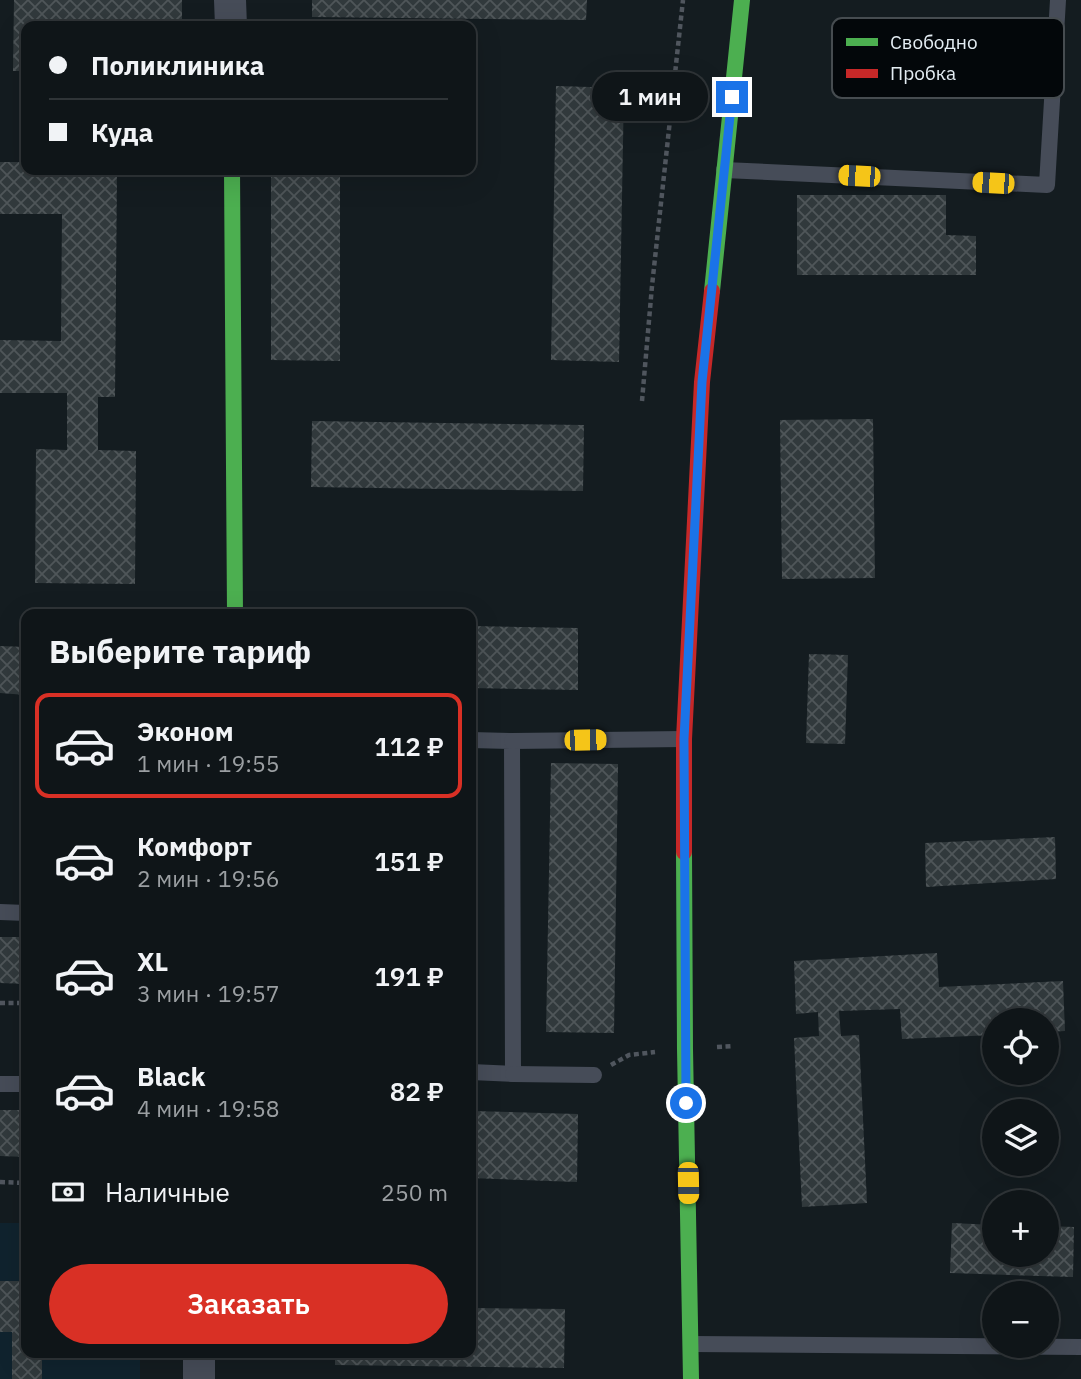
<!DOCTYPE html>
<html lang="ru">
<meta charset="utf-8">
<style>
body{margin:0;font-family:"IBM Plex Sans",sans-serif;background:#181e21;color:#f1f3f6;height:100vh;display:flex;flex-direction:column;font-size:26px;white-space:nowrap}
*{box-sizing:border-box;margin:0}
p{font-size:23px;color:#9b9fa2}
.icon{flex:none;width:38px;height:38px;fill:none;stroke:currentColor;stroke-width:2;stroke-linecap:round;stroke-linejoin:round}
.map{position:relative;flex:1;overflow:hidden}
.side{position:absolute;left:21px;top:609px;width:455px;height:749px;display:flex;flex-direction:column;background:#0f1518;border-radius:14px;box-shadow:0 7px 28px #0002,0 0 0 2px #2f3437}
.side>*{flex:none}
.guide{position:absolute;left:21px;top:21px;width:455px;height:154px;border-radius:14px;box-shadow:0 7px 28px #0002,0 0 0 2px #2f3437;display:grid;align-content:center;height:154px;padding:0 28px;background:#0f1518}
.controls{position:absolute;left:982px;top:1008px;display:grid;gap:14px}
.controls a{display:grid;place-items:center;width:77px;height:77px;border-radius:50%;background:#0f1518;box-shadow:0 7px 28px #0002,0 0 0 2px #2f3437;font-size:35px}
.end{position:absolute;width:32px;height:32px;margin:-16px;border:9px solid #1a73e8;background:#fff;box-shadow:0 0 0 4px #fff}
.from{border-radius:50%}
.bubble{position:absolute;height:49px;border-radius:24px;background:#0f1518;box-shadow:0 7px 28px #0002,0 0 0 2px #2f3437;font-size:23px;font-weight:600;line-height:49px;text-align:center}
.car{position:absolute;width:21px;height:42px;margin:-21px -10px;border-radius:9px;box-shadow:0 0 5px 2px #0007;background:linear-gradient(#f5c518 24%,#345 0 40%,#f5c518 0 76%,#345 0 86%,#f5c518 0)}
.guide b{display:flex;align-items:center;gap:24px;height:66px;font-size:26px}
.guide b+b{border-top:2px solid #2f3437}
.guide i{width:18px;height:18px;background:#f1f3f6}
ul{padding:0;list-style:none}
li{display:flex;align-items:center;gap:21px;height:105px;margin:0 14px 10px;padding:0 14px;border:4px solid transparent;border-radius:14px}
li div{flex:1}
li b{display:block;font-size:26px}
li em{font-style:normal;font-weight:600}
li.selected{border-color:#d93025}
li>.icon{width:63px;height:63px;stroke-width:1.5}
h2{padding:0 28px;font-size:32px;line-height:84px}
.pay{display:flex;align-items:center;gap:18px;height:77px;padding:0 28px;font-size:26px}
.pay p{margin-inline-start:auto}
.primary-button{display:flex;gap:14px;margin-top:auto;padding:14px 28px}
.primary-button a{flex:1;height:80px;border-radius:42px;background:#d93025;color:#fff;font-size:28px;font-weight:600;line-height:80px;text-align:center}
.map>svg:first-child{display:block}
.built{fill:#10232e}
.building{fill:url(#building-cross-hatch)}
.lines{fill:none;stroke-linecap:round;stroke-linejoin:round}
.path{stroke:#50565e;stroke-width:4.5;stroke-dasharray:5 3.5;stroke-linecap:butt}
.lane{stroke:#464c58;stroke-width:16}
.street{stroke:#464c58;stroke-width:32}
.fast{stroke:#4caf50;stroke-width:16}
.jam{stroke:#c62828;stroke-width:16}
.route{stroke:#1a73e8;stroke-width:9}
.key{fill:#03070a;stroke:#464c50;stroke-width:2}
.key-label{font-size:19px;fill:#e4edf3}
</style>
<div class="map">
<svg width="1081" height="1379" viewBox="0 0 1081 1379">
<defs>
<pattern id="building-cross-hatch" width="8" height="8" patternUnits="userSpaceOnUse" patternTransform="scale(1.75)"><rect width="8" height="8" fill="#31393c"/><path d="M0 0l8 8M0 8l8-8" fill="none" stroke="#4f5659"/></pattern>
</defs>
<rect width="100%" height="100%" fill="#141c20"/>
<polygon class="built" points="0,1223 26,1223 26,1353 140,1353 140,1379 0,1379"/>
<g class="building">
<polygon points="14,0 182,0 182,26 26,26 26,71 13,71"/>
<polygon points="312,0 587,0 586,20 312,17"/>
<polygon points="556,86 624,88 619,362 551,360"/>
<polygon points="0,162 26,162 26,170 117,170 115,397 98,397 98,450 136,451 135,584 35,583 36,449 67,450 67,393 0,393 0,340 61,341 62,214 0,214"/>
<polygon points="271,170 340,170 340,361 271,360"/>
<polygon points="797,195 946,195 946,235 976,236 976,275 797,275"/>
<polygon points="873,419 875,578 782,579 780,420"/>
<polygon points="312,421 584,425 583,491 311,487"/>
<polygon points="471,626 578,628 578,690 471,688"/>
<polygon points="0,646 26,647 26,695 0,693"/>
<polygon points="809,654 848,655 845,744 806,743"/>
<polygon points="551,763 618,764 614,1033 546,1032"/>
<polygon points="1055,837 1056,879 926,887 925,843"/>
<polygon points="0,937 26,937 26,984 0,983"/>
<polygon points="937,953 939,987 1063,981 1065,1031 1046,1032 1046,1020 994,1020 994,1035 902,1039 900,1009 839,1011 841,1036 859,1035 867,1203 802,1207 794,1038 819,1036 818,1012 796,1014 794,961"/>
<polygon points="0,1110 26,1110 26,1157 0,1156"/>
<polygon points="471,1111 578,1114 577,1182 471,1178"/>
<polygon points="952,1223 994,1225 994,1255 1046,1255 1046,1226 1074,1227 1073,1277 950,1273"/>
<polygon points="0,1281 26,1281 26,1353 42,1353 42,1379 12,1379 12,1332 0,1332"/>
<polygon points="471,1308 565,1309 564,1368 335,1365 335,1353 471,1353"/>
</g>
<g class="lines">
<g class="path">
<polyline points="642,401 652,286 683,0"/>
<polyline points="0,1003 26,1003"/>
<polyline points="717,1047 733,1046"/>
<polyline points="611,1065 629,1055 655,1052"/>
<polyline points="0,1182 26,1183"/>
</g>
<g class="lane">
<polyline points="724,170 1047,185 1058,0"/>
<polyline points="471,740 512,741 513,1074 471,1072"/>
<polyline points="512,741 684,739"/>
<polyline points="0,912 26,913"/>
<polyline points="513,1074 594,1075"/>
<polyline points="0,1084 26,1084"/>
<polyline points="691,1344 1081,1347"/>
</g>
<g class="street">
<polyline points="230,0 231,26"/>
<polyline points="199,1353 199,1379"/>
</g>
<g class="fast">
<polyline points="232,170 235,614"/>
<polyline points="712,291 742,0"/>
<polyline points="684,852 685,1049 691,1379"/>
</g>
<polyline class="jam" points="684,852 684,739 702,382 712,291"/>
</g>
<g class="lines">
<polyline class="route" points="686,1103 684,739 702,382 732,97"/>
</g>
<rect x="832" y="18" width="232" height="80" rx="10" class="key"/>
<rect x="846" y="38" width="32" height="8" fill="#4caf50"/>
<rect x="846" y="69" width="32" height="9" fill="#c62828"/>
<g class="key-label">
<text x="890" y="49">Свободно</text>
<text x="890" y="80">Пробка</text>
</g>
</svg>
<div class="controls">
<a><svg class="icon" aria-label="locate" viewBox="0 0 24 24"><circle cx="12" cy="12" r="6"/><path d="M12 2v4M12 18v4M2 12h4M18 12h4"/></svg></a>
<a><svg class="icon" aria-label="layers" viewBox="0 0 24 24"><path d="M12 4l9 5-9 5-9-5zM3 14l9 5 9-5"/></svg></a>
<a>+</a>
<a>−</a>
</div>
<i class="end from" style="left:686px;top:1103px"></i>
<i class="end" style="left:732px;top:97px"></i>
<div class="bubble" style="left:592px;top:72px;width:116px">1 мин</div>
<i class="car" style="left:859px;top:176px;rotate:273deg"></i>
<i class="car" style="left:993px;top:183px;rotate:273deg"></i>
<i class="car" style="left:585px;top:740px;rotate:89deg"></i>
<i class="car" style="left:688px;top:1183px;rotate:179deg"></i>
<div class="guide">
<b><i class="from"></i>Поликлиника</b>
<b><i></i>Куда</b>
</div>
<section class="side">
<h2>Выберите тариф</h2>
<ul>
<li class="selected"><svg class="icon" aria-label="car" viewBox="0 0 24 24"><path d="M5 17H2v-5l4-1 3-4h7l3 4 3 1v5h-3M9 17h6M6 11h13"/><circle cx="7" cy="17" r="2"/><circle cx="17" cy="17" r="2"/></svg><div><b>Эконом</b><p>1 мин · 19:55</p></div><em>112 ₽</em></li>
<li><svg class="icon" aria-label="car" viewBox="0 0 24 24"><path d="M5 17H2v-5l4-1 3-4h7l3 4 3 1v5h-3M9 17h6M6 11h13"/><circle cx="7" cy="17" r="2"/><circle cx="17" cy="17" r="2"/></svg><div><b>Комфорт</b><p>2 мин · 19:56</p></div><em>151 ₽</em></li>
<li><svg class="icon" aria-label="car" viewBox="0 0 24 24"><path d="M5 17H2v-5l4-1 3-4h7l3 4 3 1v5h-3M9 17h6M6 11h13"/><circle cx="7" cy="17" r="2"/><circle cx="17" cy="17" r="2"/></svg><div><b>XL</b><p>3 мин · 19:57</p></div><em>191 ₽</em></li>
<li><svg class="icon" aria-label="car" viewBox="0 0 24 24"><path d="M5 17H2v-5l4-1 3-4h7l3 4 3 1v5h-3M9 17h6M6 11h13"/><circle cx="7" cy="17" r="2"/><circle cx="17" cy="17" r="2"/></svg><div><b>Black</b><p>4 мин · 19:58</p></div><em>82 ₽</em></li>
</ul>
<div class="pay"><svg class="icon" aria-label="cash" viewBox="0 0 24 24"><path d="M3 7h18v10H3z"/><circle cx="12" cy="12" r="2"/></svg>Наличные<p>250 m</p></div>
<div class="primary-button"><a>Заказать</a></div>
</section>
</div>
